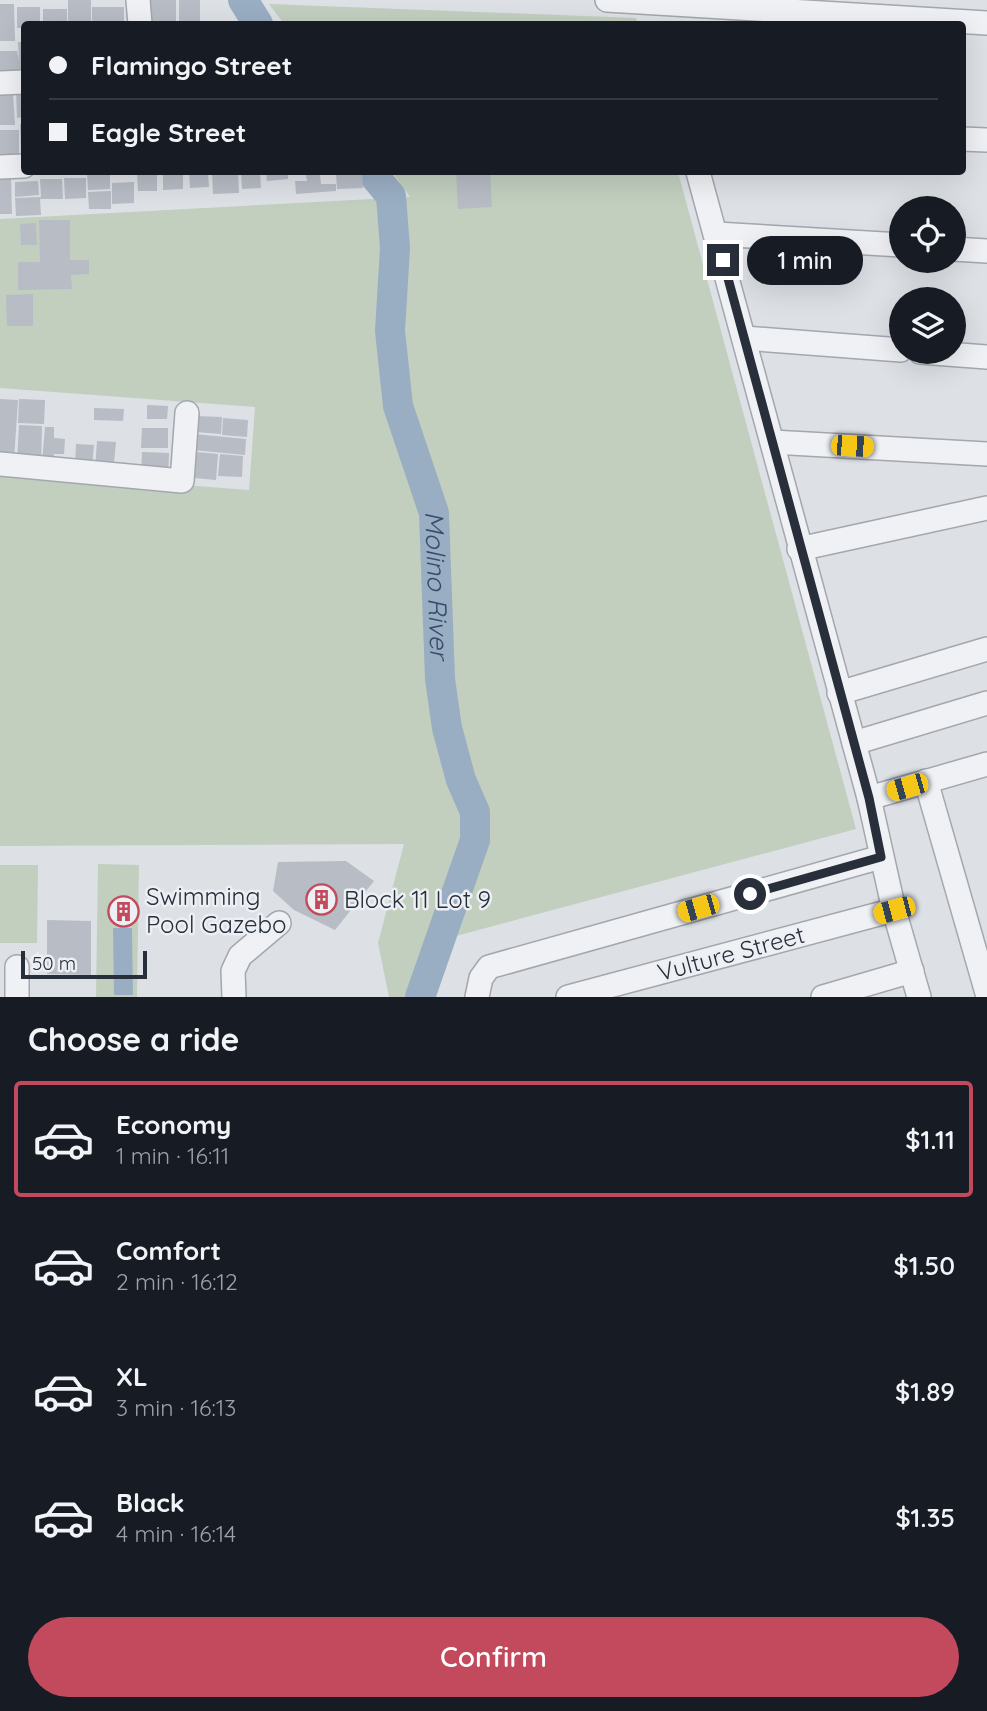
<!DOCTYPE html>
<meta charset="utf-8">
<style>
body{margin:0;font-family:Quicksand,sans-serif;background:#242831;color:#f1f3f6;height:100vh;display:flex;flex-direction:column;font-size:26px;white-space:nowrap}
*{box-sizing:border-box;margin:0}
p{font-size:23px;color:#9ea1a6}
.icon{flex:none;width:38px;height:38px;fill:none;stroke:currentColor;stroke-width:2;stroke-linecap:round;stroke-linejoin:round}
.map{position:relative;height:997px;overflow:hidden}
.drawer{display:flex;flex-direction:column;background:#171b24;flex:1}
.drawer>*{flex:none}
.top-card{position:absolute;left:21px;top:21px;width:945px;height:154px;border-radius:7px;box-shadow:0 7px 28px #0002;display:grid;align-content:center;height:154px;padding:0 28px;background:#171b24}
.fabs{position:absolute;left:889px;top:196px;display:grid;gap:14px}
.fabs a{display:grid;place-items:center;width:77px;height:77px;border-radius:50%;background:#171b24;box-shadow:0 7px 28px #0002;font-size:35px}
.scale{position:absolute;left:21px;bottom:18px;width:126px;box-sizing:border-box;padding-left:7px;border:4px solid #282e3a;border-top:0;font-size:19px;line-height:24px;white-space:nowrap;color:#282e3a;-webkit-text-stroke:5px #eceff3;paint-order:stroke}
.end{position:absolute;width:32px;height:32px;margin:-16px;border:9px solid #282e3a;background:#fff;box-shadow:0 0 0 4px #fff}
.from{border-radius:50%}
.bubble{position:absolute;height:49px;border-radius:24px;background:#171b24;box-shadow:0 7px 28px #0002;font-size:23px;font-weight:600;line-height:49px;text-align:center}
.car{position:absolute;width:21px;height:42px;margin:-21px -10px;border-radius:9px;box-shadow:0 0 5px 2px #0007;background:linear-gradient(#f5c518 24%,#345 0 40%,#f5c518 0 76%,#345 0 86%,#f5c518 0)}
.top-card b{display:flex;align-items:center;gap:24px;height:66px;font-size:26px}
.top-card b+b{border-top:2px solid #363941}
.top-card i{width:18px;height:18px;background:#f1f3f6}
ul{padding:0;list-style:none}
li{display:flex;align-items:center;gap:21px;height:116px;margin:0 14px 10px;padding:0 14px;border:4px solid transparent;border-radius:7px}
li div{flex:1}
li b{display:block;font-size:26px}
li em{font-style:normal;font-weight:600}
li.selected{border-color:#c24a5c}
li>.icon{width:63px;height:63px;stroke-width:1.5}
h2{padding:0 28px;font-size:32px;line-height:84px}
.button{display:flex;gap:14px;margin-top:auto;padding:14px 28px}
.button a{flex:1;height:80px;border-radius:42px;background:#c24a5c;color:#fff;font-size:28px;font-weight:600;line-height:80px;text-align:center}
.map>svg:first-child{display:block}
.green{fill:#c2cfbf}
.water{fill:#9aaec3}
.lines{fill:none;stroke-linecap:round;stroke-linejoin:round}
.river{stroke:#9aaec3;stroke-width:30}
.building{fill:#b7bcc5}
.minor-casing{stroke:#a3a7ae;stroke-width:26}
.minor{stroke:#eff1f4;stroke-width:23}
.route{stroke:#282e3a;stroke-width:9}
.labels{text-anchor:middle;stroke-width:5;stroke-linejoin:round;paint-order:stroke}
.poi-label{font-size:24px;fill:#282e3a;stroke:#eceff3;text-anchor:start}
.street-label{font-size:24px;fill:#282e3a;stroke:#eceff3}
.water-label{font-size:26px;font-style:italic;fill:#354d6b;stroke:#eceff3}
</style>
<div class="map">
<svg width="987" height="997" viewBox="0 0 987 997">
<rect width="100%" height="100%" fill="#dde0e5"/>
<g class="green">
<polygon points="269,4 636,18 638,24 284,24"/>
<polygon points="392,172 678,172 856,829 456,936 436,997 389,997 378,943 404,844 0,846 0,471 249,490 255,407 0,388 0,219 410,197"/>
<polygon points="98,864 139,865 137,997 96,997"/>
<polygon points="0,865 38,865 37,943 0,943"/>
</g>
<polygon class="water" points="113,928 132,928 133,995 114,995"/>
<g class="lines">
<g class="river">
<polyline points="243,0 258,24"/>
<path id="s1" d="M371,172L391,196L395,248L390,331L398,406L434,513L440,679L447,728L461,780L475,812V840L420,997"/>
</g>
</g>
<g class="building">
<rect x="68" y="0" width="23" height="24"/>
<rect x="150" y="0" width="26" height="24"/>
<polygon points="179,0 200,0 200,24 179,23"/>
<polygon points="0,4 14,4 15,41 0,41"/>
<polygon points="17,7 40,7 40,24 24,24 24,28 17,28"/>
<rect x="92" y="7" width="32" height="17"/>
<rect x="43" y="9" width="24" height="15"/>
<polygon points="18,42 24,42 24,75 9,76 9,70 0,70 0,51 17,51 19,61"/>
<polygon points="24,87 24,117 17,118 16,88"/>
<polygon points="13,94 15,125 0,125 0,95"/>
<polygon points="20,124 24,124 24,156 21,156"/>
<rect x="0" y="130" width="19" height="30"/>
<polygon points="87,172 110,172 110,189 88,190"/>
<polygon points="137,172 157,172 157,191 138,191"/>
<polygon points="163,172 183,172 183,189 163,190"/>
<polygon points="189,172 208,172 209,187 190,188"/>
<polygon points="212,172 238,172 239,193 213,194"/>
<polygon points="241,172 260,172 261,188 242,189"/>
<polygon points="266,172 288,172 288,179 267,181"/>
<polygon points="336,172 362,172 363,188 337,189"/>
<polygon points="456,172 490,172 492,207 458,209"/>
<polygon points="306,175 320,175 321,184 336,184 336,191 296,194 295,181 307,181"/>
<polygon points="11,177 12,214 0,214 0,178"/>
<polygon points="64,178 86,178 86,198 65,199"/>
<polygon points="40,179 62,179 63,199 40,199 41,215 16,216 15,198 41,197"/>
<polygon points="38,181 39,195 15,197 15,182"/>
<polygon points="134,182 134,203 112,204 112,183"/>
<polygon points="111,191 111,209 89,209 88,192"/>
<polygon points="39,220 70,220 70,260 89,260 89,274 71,275 72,289 18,290 18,262 40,262"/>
<polygon points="36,223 37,245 21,245 20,224"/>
<polygon points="33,294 33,326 7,326 6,295"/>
<polygon points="0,399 18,400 14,460 0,460"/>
<polygon points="19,399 45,400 44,424 18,423"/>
<polygon points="147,405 168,406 167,419 147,419"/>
<polygon points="94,408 124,409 123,421 94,420"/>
<polygon points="195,416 222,417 221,434 195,432"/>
<polygon points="223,418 248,420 247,437 222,435"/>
<polygon points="19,425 42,426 41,463 17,462"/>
<polygon points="45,427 54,427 54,438 65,439 64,454 54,454 53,464 42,463"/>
<polygon points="142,428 168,428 168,448 141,448"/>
<polygon points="194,434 246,439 245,455 193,450"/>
<polygon points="97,441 116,442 113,472 95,470"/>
<polygon points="76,444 94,445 92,469 75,468"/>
<polygon points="142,452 169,453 168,478 141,477"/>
<polygon points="196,452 218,454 216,480 195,478"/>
<polygon points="220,454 243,456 242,477 218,476"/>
<polygon points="346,861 374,881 335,930 294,910 273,891 278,862"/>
<rect x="114" y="906" width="18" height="9"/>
<polygon points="47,920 91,921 91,975 47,974"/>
</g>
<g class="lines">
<defs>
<g id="minor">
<polyline points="138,0 140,24"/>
<polyline points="607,0 987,23"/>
<polyline points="0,83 24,82"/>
<polyline points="962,139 987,140"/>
<polyline points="0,167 24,166"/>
<polyline points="698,172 869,798 894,910 919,997"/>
<polyline points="716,234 901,245"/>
<polyline points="954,249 987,251"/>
<polyline points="744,338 901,350"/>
<polyline points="920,352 987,357"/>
<polyline points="772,442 987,454"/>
<polyline points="0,464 182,481 187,413"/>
<polyline points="799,549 987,508"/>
<polyline points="839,693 987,649"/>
<polyline points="854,743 987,703"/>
<polyline points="926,781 987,993"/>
<polyline points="869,798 987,764"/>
<polyline points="17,997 17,967"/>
<polyline points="234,997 233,971 240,956 279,923"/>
<polyline points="477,997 481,978 489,967 881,857"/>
<polyline points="568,997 894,910"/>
<polyline points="823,997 912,971"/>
</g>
</defs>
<use href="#minor" class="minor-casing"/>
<use href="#minor" class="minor"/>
</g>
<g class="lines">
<polyline class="route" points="723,260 869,798 881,857 750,894"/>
</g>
<defs>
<symbol id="building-ring" viewBox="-11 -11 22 22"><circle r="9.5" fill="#eceff3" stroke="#c24a5c" stroke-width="1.5"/><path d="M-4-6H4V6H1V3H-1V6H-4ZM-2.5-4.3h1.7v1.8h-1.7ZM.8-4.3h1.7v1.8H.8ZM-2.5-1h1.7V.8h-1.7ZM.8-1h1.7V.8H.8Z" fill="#c24a5c"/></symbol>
</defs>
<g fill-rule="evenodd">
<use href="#building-ring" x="304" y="882" width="35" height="35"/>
<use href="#building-ring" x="106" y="894" width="35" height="35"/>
</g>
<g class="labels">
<g class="poi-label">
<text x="146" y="905">Swimming<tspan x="146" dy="28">Pool Gazebo</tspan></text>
<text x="344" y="908">Block 11 Lot 9</text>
</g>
<g class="street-label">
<text transform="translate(731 954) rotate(-15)" y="8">Vulture Street</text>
</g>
<g class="water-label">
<text dy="9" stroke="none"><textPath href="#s1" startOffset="427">Molino River</textPath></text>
</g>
</g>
</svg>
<div class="fabs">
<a><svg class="icon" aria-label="locate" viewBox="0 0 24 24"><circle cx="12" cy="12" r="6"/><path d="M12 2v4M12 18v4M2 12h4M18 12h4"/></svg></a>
<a><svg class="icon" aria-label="layers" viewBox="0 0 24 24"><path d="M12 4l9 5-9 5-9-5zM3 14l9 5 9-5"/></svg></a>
</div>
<div class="scale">50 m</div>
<i class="end from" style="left:750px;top:894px"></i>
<i class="end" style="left:723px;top:260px"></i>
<div class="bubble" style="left:747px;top:236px;width:116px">1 min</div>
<i class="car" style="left:852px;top:446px;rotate:93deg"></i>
<i class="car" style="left:907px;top:787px;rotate:254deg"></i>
<i class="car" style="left:698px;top:908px;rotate:254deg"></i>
<i class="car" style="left:894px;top:910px;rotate:255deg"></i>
<div class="top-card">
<b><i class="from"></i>Flamingo Street</b>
<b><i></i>Eagle Street</b>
</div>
</div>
<section class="drawer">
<h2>Choose a ride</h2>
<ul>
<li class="selected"><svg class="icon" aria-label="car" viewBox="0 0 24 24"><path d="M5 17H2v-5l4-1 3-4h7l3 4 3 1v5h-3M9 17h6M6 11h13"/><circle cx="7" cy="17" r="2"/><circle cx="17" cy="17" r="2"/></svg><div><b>Economy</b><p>1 min · 16:11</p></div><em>$1.11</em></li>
<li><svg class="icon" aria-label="car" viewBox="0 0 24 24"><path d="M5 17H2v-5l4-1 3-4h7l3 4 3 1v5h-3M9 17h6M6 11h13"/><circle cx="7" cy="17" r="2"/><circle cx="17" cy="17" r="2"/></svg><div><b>Comfort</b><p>2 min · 16:12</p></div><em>$1.50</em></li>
<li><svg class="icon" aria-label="car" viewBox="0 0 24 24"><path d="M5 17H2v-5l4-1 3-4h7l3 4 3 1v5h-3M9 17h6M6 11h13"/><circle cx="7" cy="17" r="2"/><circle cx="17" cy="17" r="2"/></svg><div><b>XL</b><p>3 min · 16:13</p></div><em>$1.89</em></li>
<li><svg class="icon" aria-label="car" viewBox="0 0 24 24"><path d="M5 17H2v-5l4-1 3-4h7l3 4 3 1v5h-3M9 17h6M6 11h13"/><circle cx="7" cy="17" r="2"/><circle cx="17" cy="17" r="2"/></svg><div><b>Black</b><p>4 min · 16:14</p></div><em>$1.35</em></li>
</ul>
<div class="button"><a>Confirm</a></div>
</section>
